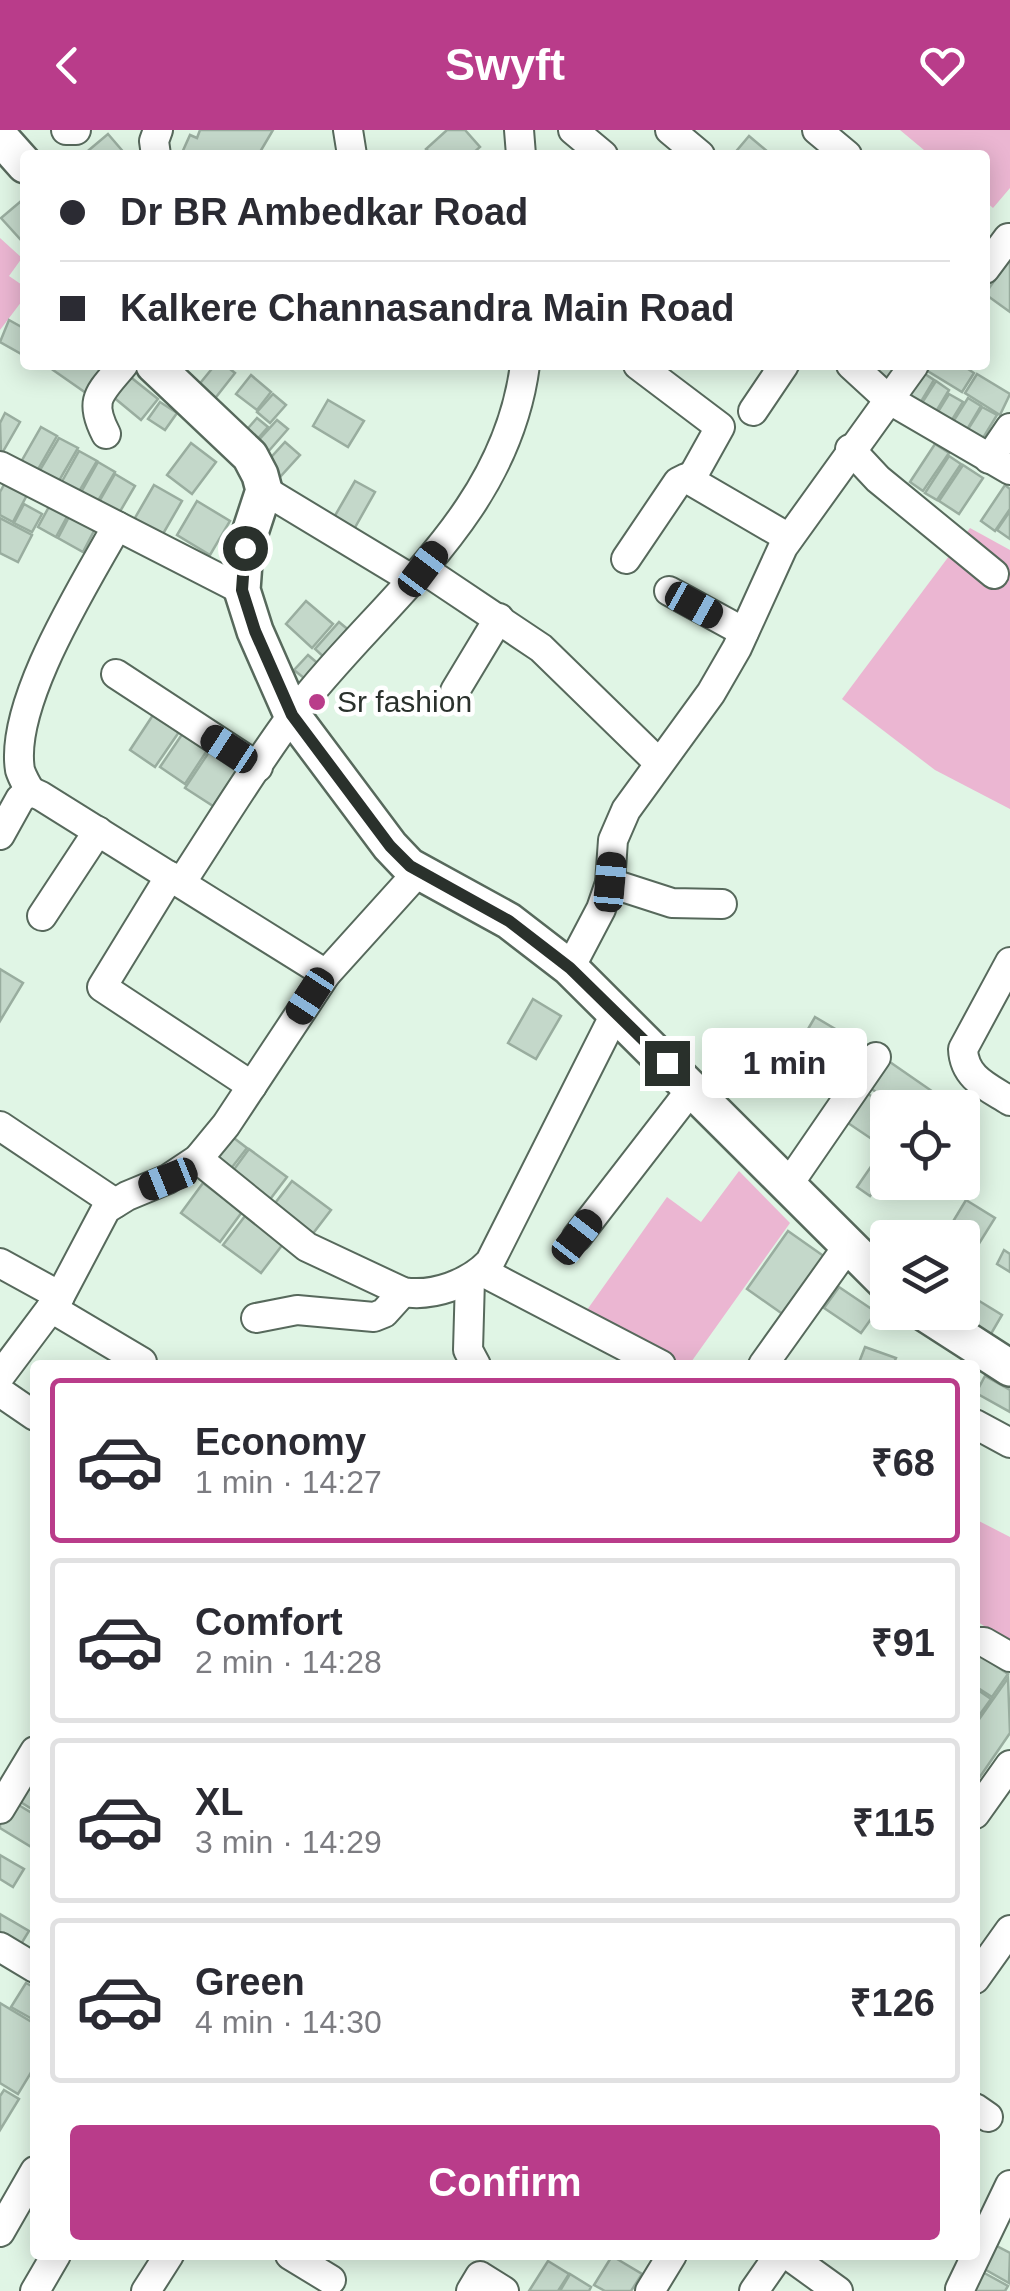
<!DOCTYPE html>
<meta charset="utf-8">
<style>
body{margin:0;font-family:Helvetica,sans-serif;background:#f2f2f3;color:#2b2b33;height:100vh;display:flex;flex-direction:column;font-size:38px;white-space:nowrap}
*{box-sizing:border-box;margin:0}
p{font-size:32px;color:#7c7c81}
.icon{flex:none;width:55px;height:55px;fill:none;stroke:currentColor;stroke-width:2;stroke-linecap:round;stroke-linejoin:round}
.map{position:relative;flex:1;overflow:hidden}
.side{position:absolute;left:30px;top:1230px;width:950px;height:900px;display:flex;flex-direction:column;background:#fff;border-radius:10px;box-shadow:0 5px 25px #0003}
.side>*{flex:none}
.banner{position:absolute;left:20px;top:20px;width:970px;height:220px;border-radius:10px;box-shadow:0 5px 25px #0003;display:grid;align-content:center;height:220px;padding:0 40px;background:#fff}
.buttons{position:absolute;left:870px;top:960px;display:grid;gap:20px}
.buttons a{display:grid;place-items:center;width:110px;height:110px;border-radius:10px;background:#fff;box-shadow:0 5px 25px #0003;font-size:50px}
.end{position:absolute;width:45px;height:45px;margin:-22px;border:12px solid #2a312c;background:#fff;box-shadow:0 0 0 5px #fff}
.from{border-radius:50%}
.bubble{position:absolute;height:70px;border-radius:10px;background:#fff;box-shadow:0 5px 25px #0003;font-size:32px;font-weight:700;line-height:70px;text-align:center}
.car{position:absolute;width:30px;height:60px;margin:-30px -15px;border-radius:12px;box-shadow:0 0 8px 2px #0007;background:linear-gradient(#222 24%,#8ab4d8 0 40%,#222 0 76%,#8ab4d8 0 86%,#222 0)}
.banner b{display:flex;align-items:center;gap:35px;height:95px;font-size:38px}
.banner b+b{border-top:2px solid #e1e1e2}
.banner i{width:25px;height:25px;background:#2b2b33}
ul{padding:18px 0 0;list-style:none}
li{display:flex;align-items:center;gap:30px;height:165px;margin:0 20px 15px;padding:0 20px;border:5px solid #e1e1e2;border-radius:10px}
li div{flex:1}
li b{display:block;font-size:38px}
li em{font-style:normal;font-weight:700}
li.active{border-color:#b93c8a}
li>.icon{width:90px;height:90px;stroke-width:1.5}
.cta{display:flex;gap:20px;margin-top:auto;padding:20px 40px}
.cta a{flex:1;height:115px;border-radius:10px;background:#b93c8a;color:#fff;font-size:40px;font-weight:700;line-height:115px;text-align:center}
header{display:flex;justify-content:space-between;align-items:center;height:130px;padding:0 40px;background:#b93c8a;color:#fff;font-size:45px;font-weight:700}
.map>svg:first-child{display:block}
.green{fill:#ebb6d2}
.building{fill:#c4d8ca;stroke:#99ad9f;stroke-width:2.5}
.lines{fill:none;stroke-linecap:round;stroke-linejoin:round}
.minor-casing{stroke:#57695c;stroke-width:32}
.major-casing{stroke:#57695c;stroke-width:40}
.minor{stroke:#fff;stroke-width:28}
.major{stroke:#fff;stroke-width:35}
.route{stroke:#2a312c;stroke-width:12}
.poi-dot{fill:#b93c8a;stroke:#fff;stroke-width:4}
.labels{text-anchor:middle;stroke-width:9;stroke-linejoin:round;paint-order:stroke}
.poi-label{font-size:30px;fill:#2a312c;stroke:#fff;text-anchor:start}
</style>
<header><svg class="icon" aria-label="back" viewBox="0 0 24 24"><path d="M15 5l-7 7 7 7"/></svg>Swyft<svg class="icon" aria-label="heart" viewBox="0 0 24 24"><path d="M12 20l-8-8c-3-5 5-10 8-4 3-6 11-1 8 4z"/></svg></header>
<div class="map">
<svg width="1010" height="2161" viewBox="0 0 1010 2161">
<rect width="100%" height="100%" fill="#e0f5e5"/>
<g class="green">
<polygon points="900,0 1010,0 1010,58 993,78 985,71 985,25 930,25"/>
<polygon points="0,108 22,128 9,146 25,157 25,167 0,200"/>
<polygon points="970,398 1010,420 1010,679 935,640 842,569"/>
<polygon points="739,1041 790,1093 689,1235 669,1235 582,1187 667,1067 701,1092"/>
<polygon points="975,1389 1010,1407 1010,1513 975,1490"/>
</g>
<g class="building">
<polygon points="200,0 273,0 260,22 267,25 230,25 223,22 221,25 181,25 190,5 197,8"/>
<polygon points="447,0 465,0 480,17 471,25 432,25 426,19"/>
<polygon points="108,4 126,25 83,25"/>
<polygon points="749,6 768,22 766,25 733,25"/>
<polygon points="20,72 25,77 25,107 21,110 1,88"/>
<polygon points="1010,128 1010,182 985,164"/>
<polygon points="9,190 25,199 25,226 0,212"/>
<polygon points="57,235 102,235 105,237 86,263 53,240"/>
<polygon points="215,235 225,235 235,243 213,271 197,257"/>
<polygon points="879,235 901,235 885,254 872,244"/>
<polygon points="929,235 962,235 974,243 962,262 926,240"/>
<polygon points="123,241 158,269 141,290 106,261"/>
<polygon points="922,242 934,250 919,275 906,267"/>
<polygon points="977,244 1010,264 1000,285 965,263"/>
<polygon points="251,245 271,262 257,280 236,264"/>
<polygon points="936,251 949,260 934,285 920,276"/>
<polygon points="273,264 286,275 270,293 257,282"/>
<polygon points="949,264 963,272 950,293 936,285"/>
<polygon points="968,268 981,276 965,303 951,295"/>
<polygon points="328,270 364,291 348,317 313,296"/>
<polygon points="160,272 177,283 165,300 148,289"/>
<polygon points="982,277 997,285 980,313 965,304"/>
<polygon points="5,283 20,292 1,325 0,293"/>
<polygon points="257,288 268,297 253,314 242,305"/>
<polygon points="277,290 288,299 267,323 256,313"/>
<polygon points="41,297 57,306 37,341 21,332"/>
<polygon points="59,308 78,318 56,356 37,345"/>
<polygon points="285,312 300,325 280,347 265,334"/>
<polygon points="191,313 216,332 192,364 167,345"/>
<polygon points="935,314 949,323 923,361 910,352"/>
<polygon points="79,321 97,331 77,365 60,355"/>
<polygon points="949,326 961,334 937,370 925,363"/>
<polygon points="98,332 115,342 95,376 79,366"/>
<polygon points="963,335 983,348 959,384 939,371"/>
<polygon points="115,344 135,356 115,390 95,379"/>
<polygon points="6,351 28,363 13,392 0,385 0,362"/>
<polygon points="355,351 375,362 353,401 333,389"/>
<polygon points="154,355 182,371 160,409 132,393"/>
<polygon points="1005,355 1010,359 1010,379 995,401 981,391"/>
<polygon points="197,371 230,391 210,425 177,405"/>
<polygon points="51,373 69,383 56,407 38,397"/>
<polygon points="24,374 42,384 32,402 14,393"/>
<polygon points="1010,381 1010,409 997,400"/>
<polygon points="71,383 96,397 83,422 58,408"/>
<polygon points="0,388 32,405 18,432 0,423"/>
<polygon points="306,471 333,494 312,518 286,494"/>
<polygon points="339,492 351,502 327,530 315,519"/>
<polygon points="308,525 322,537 309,552 294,540"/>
<polygon points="155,582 181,599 155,637 130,620"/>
<polygon points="183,603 208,619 185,654 160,637"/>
<polygon points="209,622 237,640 213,676 185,658"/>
<polygon points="0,839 23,853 0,891"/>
<polygon points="533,869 561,886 536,929 508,913"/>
<polygon points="815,887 864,916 850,940 801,911"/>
<polygon points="887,930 939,966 931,978 898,978 869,957"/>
<polygon points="865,962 889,978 888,1020 845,991"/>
<polygon points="226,1002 247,1018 226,1045 206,1029"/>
<polygon points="249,1019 287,1047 265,1076 227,1049"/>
<polygon points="881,1022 888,1027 888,1041 870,1066 857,1057"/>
<polygon points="292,1051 331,1080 308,1110 269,1081"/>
<polygon points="203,1053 242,1082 220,1112 181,1083"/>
<polygon points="966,1070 995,1088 970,1128 962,1123 962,1108 943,1108"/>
<polygon points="245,1086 283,1114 261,1143 223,1115"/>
<polygon points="788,1101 825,1127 784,1185 747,1159"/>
<polygon points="1004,1120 1010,1124 1010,1142 997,1134"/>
<polygon points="839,1157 876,1182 861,1203 824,1178"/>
<polygon points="976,1169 1002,1185 988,1209 962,1194"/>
<polygon points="865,1217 896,1228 893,1235 858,1235"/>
<polygon points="985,1246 1010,1260 1010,1282 976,1263"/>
<polygon points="975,1522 1008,1544 992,1567 975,1556"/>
<polygon points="1008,1548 1010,1603 975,1654 975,1595"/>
<polygon points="975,1558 991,1569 978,1587 975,1585"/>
<polygon points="31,1651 35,1653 35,1681 19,1671"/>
<polygon points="12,1671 35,1685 33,1718 0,1698 0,1690"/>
<polygon points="0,1725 24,1739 13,1757 0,1749"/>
<polygon points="0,1784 29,1801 15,1824 0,1815"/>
<polygon points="26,1853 35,1858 34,1890 11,1877"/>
<polygon points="0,1873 35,1894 35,1936 18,1964 0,1953"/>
<polygon points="4,1960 19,1969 0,2000 0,1966"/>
<polygon points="991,2113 1010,2123 1009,2153 979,2136"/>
<polygon points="612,2126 642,2144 631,2161 605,2161 594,2155"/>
<polygon points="548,2131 569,2144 558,2161 529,2161"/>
<polygon points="977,2139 1008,2156 1005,2161 965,2161"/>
<polygon points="570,2144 591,2157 589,2161 560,2161"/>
</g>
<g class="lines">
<defs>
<g id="minor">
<polyline points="66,0 76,0"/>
<polyline points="348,0 352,25"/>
<polyline points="519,0 521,25"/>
<polyline points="573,0 603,25"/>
<polyline points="670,0 700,25"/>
<polyline points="817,0 847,25"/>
<polyline points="156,25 154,11 158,0"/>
<polyline points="985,139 1008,108"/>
<polyline points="638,235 720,297 691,349"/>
<polyline points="851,235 888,269 1010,340"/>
<polyline points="753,281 784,235"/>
<path d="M106,304C88,269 100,263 123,235"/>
<polyline points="850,319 878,349 994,444"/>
<polyline points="989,329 1010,298"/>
<polyline points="0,336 242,460"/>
<polyline points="264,360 413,450"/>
<polyline points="626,429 678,352 686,348 789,408"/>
<polyline points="423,439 541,518 659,633"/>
<polyline points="669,461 744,502"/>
<polyline points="116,544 258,637"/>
<polyline points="455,561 499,488"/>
<path d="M30,661C27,655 22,647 20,640C9,573 85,454 117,396"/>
<polyline points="0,705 20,669 30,661 41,666 326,844"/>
<polyline points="170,746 102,857 252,956"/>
<path d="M181,753C217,698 252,640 291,587C378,472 505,389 525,235"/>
<polyline points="610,753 672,773 722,774"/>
<polyline points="42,786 98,701"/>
<path d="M1010,832L963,919C964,948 988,957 1010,971"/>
<polyline points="570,838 601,779 610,753 613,710 626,680 711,563 737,518 783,417 914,235"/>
<polyline points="0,996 115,1073"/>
<path d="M198,1029L307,1117L403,1162C433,1167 469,1154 490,1132L615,884"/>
<polyline points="788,1055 876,927"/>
<polyline points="577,1107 693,957"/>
<polyline points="0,1133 60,1166"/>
<polyline points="481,1141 661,1235"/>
<polyline points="470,1149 468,1220 476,1235"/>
<polyline points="51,1178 142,1232"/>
<polyline points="256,1188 297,1180 374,1187 384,1183 403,1162"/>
<polyline points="763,1235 848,1116"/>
<polyline points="0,1246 60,1166 106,1079 127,1066 168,1049 198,1029 226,995 326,844 419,741"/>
<polyline points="0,1262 35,1286"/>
<polyline points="975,1294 1010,1313"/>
<polyline points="975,1512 984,1512 1010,1527"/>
<polyline points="0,1679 35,1621"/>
<polyline points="975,1684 1010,1635"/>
<polyline points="0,1817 35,1838"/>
<polyline points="975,1849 1010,1800"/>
<polyline points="975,1978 988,1987"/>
<polyline points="0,2102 35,2041"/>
<polyline points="290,2125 331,2150"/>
<polyline points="788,2125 838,2161"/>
<polyline points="960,2159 1010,2055"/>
<polyline points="35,2161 56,2125"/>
<polyline points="146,2161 169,2125"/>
<polyline points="471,2161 480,2146 504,2161"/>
<polyline points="650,2161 672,2125"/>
<polyline points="754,2161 779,2125"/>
</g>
<g id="major">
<polyline points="0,7 25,35"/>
<polyline points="154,235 250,326 260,345 264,360 245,418 242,460 255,501 292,585 390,716 409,736 509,791 570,838 888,1155"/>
<polyline points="923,1182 1010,1238"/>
</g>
</defs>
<use href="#minor" class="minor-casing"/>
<use href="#major" class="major-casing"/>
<use href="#minor" class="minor"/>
<use href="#major" class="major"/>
</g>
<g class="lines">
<polyline class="route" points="245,418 242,460 255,501 292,585 390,716 410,736 509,791 570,838 667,933"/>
</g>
<circle class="poi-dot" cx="317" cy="572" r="10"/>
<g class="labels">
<g class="poi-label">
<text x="337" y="582">Sr fashion</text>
</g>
</g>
</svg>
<div class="buttons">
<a><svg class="icon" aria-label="locate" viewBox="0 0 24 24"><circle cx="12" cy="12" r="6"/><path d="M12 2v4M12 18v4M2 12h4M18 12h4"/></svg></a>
<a><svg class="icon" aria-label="layers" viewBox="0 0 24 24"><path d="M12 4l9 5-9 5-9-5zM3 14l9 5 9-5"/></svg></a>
</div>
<i class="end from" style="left:245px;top:418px"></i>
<i class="end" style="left:667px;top:933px"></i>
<div class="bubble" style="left:702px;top:898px;width:165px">1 min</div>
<i class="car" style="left:423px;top:439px;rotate:37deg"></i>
<i class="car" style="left:694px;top:475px;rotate:119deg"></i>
<i class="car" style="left:229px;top:619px;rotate:303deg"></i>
<i class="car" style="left:610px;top:752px;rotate:5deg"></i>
<i class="car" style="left:310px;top:866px;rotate:213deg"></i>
<i class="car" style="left:168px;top:1049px;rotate:248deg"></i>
<i class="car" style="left:577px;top:1107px;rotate:38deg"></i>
<div class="banner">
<b><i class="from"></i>Dr BR Ambedkar Road</b>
<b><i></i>Kalkere Channasandra Main Road</b>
</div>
<section class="side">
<ul>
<li class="active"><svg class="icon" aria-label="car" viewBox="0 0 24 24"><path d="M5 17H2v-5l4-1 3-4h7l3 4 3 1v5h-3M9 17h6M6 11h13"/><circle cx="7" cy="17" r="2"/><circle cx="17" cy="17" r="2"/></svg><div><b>Economy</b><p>1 min · 14:27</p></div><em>₹68</em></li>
<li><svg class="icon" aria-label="car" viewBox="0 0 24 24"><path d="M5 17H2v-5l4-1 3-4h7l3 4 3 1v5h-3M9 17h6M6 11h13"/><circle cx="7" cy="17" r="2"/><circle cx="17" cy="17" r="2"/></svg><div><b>Comfort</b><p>2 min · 14:28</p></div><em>₹91</em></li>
<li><svg class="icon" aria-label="car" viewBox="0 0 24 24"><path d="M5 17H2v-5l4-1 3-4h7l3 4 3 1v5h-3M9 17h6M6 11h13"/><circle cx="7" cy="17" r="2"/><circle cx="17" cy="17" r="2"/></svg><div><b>XL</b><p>3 min · 14:29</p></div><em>₹115</em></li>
<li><svg class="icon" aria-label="car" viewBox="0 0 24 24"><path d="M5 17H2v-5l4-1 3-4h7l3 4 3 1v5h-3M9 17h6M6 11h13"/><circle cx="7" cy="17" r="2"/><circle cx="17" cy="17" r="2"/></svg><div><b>Green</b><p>4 min · 14:30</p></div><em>₹126</em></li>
</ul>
<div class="cta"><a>Confirm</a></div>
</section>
</div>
